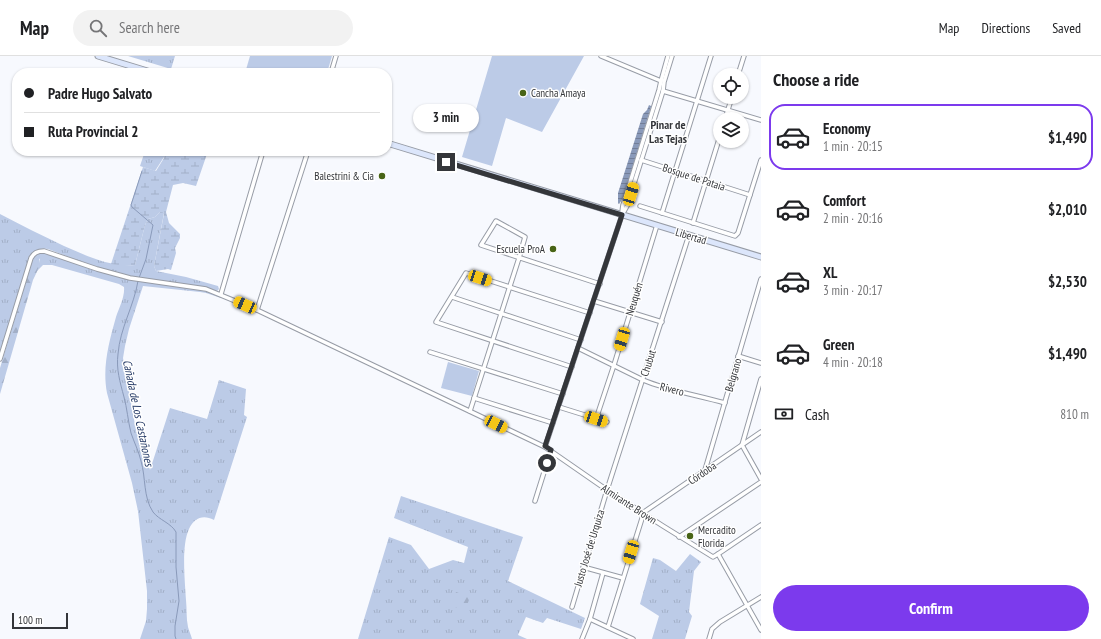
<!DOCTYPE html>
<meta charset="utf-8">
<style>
body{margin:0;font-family:"PT Sans Narrow",sans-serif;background:#f2f2f2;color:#202124;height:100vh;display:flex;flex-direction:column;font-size:15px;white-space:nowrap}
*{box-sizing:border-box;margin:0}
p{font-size:13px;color:#757577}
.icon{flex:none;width:22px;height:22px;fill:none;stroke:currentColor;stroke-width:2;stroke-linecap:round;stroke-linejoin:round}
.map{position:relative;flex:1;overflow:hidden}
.sheet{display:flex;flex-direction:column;background:#fff;width:340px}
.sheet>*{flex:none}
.banner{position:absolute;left:12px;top:12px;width:380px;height:88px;border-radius:16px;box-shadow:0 1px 3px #0004;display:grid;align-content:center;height:88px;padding:0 12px;background:#fff}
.fabs{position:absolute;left:713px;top:12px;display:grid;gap:8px}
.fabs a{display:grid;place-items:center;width:36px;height:36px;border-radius:50%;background:#fff;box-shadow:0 1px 3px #0004;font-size:20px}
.scale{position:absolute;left:12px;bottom:10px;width:56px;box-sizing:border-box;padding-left:4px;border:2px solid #34363a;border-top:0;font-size:11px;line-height:14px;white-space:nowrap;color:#34363a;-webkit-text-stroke:3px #fff;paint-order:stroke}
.end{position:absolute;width:18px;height:18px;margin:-9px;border:5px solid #34363a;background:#fff;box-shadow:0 0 0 2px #fff}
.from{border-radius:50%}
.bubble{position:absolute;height:28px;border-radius:14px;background:#fff;box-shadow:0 1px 3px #0004;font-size:13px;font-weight:700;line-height:28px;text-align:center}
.car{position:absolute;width:12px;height:24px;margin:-12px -6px;border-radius:5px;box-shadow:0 0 3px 1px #0007;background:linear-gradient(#f5c518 24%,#345 0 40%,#f5c518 0 76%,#345 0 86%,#f5c518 0)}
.banner b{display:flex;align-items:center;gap:14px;height:38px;font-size:15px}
.banner b+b{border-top:1px solid #e0e0e0}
.banner i{width:10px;height:10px;background:#202124}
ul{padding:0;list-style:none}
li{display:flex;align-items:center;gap:12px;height:66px;margin:0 8px 6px;padding:0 4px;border:2px solid transparent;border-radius:16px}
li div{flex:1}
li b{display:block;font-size:15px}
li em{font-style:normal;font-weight:700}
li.on{border-color:#7c3aed}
li>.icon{width:36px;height:36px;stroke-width:1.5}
h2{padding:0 12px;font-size:18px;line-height:48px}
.pay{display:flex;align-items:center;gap:10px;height:44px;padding:0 12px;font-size:15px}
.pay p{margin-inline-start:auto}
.cta{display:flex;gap:8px;margin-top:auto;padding:8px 12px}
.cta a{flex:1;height:46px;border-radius:24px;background:#7c3aed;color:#fff;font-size:16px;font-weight:700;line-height:46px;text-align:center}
header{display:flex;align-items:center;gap:24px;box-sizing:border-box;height:56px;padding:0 20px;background:#fff;border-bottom:1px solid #e0e0e0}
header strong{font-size:19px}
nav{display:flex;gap:22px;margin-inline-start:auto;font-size:14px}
.search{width:280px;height:36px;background:#f2f2f2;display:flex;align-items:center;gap:10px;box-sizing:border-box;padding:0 14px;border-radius:22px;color:#757577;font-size:15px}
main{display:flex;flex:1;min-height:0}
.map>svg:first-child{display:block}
.grass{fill:url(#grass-tufts)}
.forest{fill:url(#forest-firs)}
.wetland{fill:url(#wetland-marsh)}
.pitch{fill:#bccbe7}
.water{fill:url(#water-rules)}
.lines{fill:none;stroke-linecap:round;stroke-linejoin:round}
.stream{stroke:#8a9aba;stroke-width:1}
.street-casing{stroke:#979ca6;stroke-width:5.5}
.secondary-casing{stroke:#979ca6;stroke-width:7}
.street{stroke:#fff;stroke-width:3.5}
.secondary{stroke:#dce6fb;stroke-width:5}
.route{stroke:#34363a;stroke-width:5}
.poi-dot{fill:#486416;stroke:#fff;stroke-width:1.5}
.labels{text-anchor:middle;stroke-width:3;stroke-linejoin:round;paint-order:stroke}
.poi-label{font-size:11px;fill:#34363a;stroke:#fff;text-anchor:start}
.street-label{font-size:11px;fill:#34363a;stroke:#fff}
.neighbourhood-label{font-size:12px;font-weight:bold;fill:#34363a;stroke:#fff}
.water-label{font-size:12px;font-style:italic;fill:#273c68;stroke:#fff}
</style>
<header>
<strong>Map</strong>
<div class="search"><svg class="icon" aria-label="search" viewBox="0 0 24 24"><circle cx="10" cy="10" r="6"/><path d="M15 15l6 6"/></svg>Search here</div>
<nav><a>Map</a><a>Directions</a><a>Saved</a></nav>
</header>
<main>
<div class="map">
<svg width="761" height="583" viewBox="0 0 761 583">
<defs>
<pattern id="grass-tufts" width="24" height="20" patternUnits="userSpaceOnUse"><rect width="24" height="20" fill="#bccbe7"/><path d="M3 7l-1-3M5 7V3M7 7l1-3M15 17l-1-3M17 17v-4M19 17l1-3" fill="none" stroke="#a2afc7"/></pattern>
<pattern id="forest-firs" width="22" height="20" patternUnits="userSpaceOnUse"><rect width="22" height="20" fill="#bccbe7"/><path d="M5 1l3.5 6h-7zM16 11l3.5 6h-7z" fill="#a2afc7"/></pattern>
<pattern id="wetland-marsh" width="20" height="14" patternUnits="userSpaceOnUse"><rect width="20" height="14" fill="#bccbe7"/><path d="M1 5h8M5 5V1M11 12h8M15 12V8" fill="none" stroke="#a2afc7"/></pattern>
<pattern id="water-rules" width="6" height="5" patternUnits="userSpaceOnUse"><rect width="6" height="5" fill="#8a9aba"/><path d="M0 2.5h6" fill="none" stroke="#727e98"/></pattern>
</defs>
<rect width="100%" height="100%" fill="#f7f9fe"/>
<g class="grass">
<polygon points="128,0 175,0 171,13"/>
<polygon points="145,95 165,95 164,101 155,115 140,110"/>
<path d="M160,156H163L164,157L154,210L156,215L186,221L218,230L219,233L217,235C191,226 163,227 136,221C105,215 77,204 48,193C41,192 36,193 32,198L0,298V158C21,169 43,180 64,190C87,200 109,211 135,209L145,169L148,163L155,161Z"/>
<path d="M43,196L109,218L138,225L200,233L221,240V242L206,237L200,236L143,230L129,273L125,290L123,302L135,369L150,414L170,352L207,363L219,324L246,333L244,359L247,361L214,464C203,458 194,462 189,473C181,490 185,525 186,544C187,553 186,562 188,571C189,575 191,579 192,583H140L146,565L147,553V535L138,455L132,427L107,337C102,311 109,286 116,261C119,252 125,241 124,231L119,228L52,209H43L37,215L40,203L34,201L39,197Z"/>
<polygon points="401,440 523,481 508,525 585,562 581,573 547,562 543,567 526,561 518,579 527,583 358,583 389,481 411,489 429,513 453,504 464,507 468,491 394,462"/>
<polygon points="690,498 701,506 694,515 689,556 692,560 685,583 652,583 659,560 640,548 653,502 660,504 676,515"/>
</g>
<g class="forest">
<path d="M37,199H38C42,207 37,216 33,224L0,338V312L32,206L34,201Z"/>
<polygon points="456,536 470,541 465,555 452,550"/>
</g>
<polygon class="wetland" points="165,95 208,95 196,130 183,127 173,129 166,156 169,167 180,178 180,182 175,192 176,197 171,214 168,213 156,215 154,210 164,158 163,156 160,156 155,161 148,163 145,169 135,209 124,210 111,208 143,111 156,115 164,102"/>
<g class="pitch">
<polygon points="250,0 332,0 327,17 245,17"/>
<polygon points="492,0 584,0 542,76 506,62 492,110 462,101"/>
<polygon points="448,306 479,315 472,340 441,332"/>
</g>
<polygon class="water" points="649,49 651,50 651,51 623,142 619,148 618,147 618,137 643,58 647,54"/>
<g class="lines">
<g class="stream">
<polyline points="139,222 146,203 153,169 132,151 131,149 142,115"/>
<path d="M138,225C134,250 120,272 118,298C116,313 120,326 124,341C127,352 128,365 131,377C134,386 139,396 141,405C146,422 143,441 153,456C159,464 171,467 176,476V511L179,545L175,570V580L176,583"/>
</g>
<defs>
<g id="street">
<polyline points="601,0 661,25"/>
<polyline points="331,17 336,0"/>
<polyline points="738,19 744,0"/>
<polyline points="663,35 761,64"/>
<polyline points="725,63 732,41"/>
<polyline points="641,104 750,139"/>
<polyline points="640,150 735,180 738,177 761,104"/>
<polyline points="622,156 623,149 659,34 661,25 668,0"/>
<polyline points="662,157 711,0"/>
<polyline points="693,167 720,80"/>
<polyline points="221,238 263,95"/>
<polyline points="452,241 581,284"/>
<polyline points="594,245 662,266"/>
<polyline points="257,254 308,95"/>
<path d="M578,292L643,324C669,335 697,339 725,347"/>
<polyline points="430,296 563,338"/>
<polyline points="738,300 761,307"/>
<path d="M0,303L31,202C34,197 37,195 44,195L97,213L130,222L206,233L257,254L545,391L607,434L663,470L713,501L718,498L761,469"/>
<polyline points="572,311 436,266 466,217 590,257"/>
<polyline points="761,323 742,389 761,423"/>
<polyline points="474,342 553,367"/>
<polyline points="559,351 607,366"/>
<polyline points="470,355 519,202 525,181 496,165 481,189 600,228"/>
<polyline points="596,363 614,309 657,169"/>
<polyline points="545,391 622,159 627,150 663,35 664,26 672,0"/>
<polyline points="705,414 761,223"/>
<polyline points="535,445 551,394"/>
<polyline points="679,481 761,426"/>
<polyline points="718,498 761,574"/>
<polyline points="583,511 623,522"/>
<polyline points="572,551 607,434 689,179"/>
<polyline points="590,563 633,583"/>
<polyline points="608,571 644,456 761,376"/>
<polyline points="582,583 590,563 603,517"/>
<polyline points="709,583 712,573 720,566 761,541"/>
</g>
<g id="secondary">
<polyline points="98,0 154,17"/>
<polyline points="387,87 761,201"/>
</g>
</defs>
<use href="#street" class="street-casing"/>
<use href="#secondary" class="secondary-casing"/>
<use href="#street" class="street"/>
<use href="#secondary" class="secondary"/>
</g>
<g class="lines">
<polyline class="route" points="446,106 622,159 545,390 551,394 547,407"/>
</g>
<g class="poi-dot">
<circle cx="523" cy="37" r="4"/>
<circle cx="382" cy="120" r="4"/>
<circle cx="553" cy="193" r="4"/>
<circle cx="690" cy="480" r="4"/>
</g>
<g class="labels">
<g class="poi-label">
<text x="531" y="41">Cancha Amaya</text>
<text x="374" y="124" text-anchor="end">Balestrini &amp; Cia</text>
<text x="545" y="197" text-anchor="end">Escuela ProA</text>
<text x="698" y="478">Mercadito<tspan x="698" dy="13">Florida</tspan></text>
</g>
<g class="street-label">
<text transform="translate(694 121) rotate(18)" y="4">Bosque de Pataia</text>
<text transform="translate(691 180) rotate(17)" y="4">Libertad</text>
<text transform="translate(634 243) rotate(-73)" y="4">Neuquén</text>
<text transform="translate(648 307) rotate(-72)" y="4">Chubut</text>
<text transform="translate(733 319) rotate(-74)" y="4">Belgrano</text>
<text transform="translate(672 333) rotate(14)" y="4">Rivero</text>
<text transform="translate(702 417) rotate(-34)" y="4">Córdoba</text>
<text transform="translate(629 448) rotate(33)" y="4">Almirante Brown</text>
<text transform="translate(589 492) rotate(-73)" y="4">Justo José de Urquiza</text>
</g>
<g class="neighbourhood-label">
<text x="668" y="73">Pinar de<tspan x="668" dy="14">Las Tejas</tspan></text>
</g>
<g class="water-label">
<text transform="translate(138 357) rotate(78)" y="4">Cañada de Los Castañones</text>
</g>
</g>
</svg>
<div class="fabs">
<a><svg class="icon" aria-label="locate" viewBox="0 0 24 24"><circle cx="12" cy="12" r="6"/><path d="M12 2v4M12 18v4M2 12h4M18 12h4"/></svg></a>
<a><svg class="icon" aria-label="layers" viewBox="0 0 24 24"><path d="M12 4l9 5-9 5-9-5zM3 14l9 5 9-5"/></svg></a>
</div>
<div class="scale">100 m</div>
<i class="end from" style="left:547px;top:407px"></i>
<i class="end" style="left:446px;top:106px"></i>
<div class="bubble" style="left:413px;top:48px;width:66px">3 min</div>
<i class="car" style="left:631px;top:138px;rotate:17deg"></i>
<i class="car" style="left:480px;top:222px;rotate:108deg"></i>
<i class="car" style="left:245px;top:249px;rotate:294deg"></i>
<i class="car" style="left:622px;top:283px;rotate:197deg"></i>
<i class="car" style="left:596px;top:363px;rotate:108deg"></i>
<i class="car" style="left:496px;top:368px;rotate:116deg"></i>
<i class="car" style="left:631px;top:496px;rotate:197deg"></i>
<div class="banner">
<b><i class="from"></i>Padre Hugo Salvato</b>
<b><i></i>Ruta Provincial 2</b>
</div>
</div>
<section class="sheet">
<h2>Choose a ride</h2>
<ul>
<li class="on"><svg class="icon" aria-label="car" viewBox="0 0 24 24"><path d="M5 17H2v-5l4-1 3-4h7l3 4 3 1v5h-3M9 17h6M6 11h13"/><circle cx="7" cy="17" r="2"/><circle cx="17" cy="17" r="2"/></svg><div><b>Economy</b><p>1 min · 20:15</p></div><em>$1,490</em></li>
<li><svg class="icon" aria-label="car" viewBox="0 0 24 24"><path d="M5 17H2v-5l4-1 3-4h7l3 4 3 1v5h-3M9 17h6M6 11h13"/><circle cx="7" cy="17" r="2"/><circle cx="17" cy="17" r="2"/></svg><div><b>Comfort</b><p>2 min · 20:16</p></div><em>$2,010</em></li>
<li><svg class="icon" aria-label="car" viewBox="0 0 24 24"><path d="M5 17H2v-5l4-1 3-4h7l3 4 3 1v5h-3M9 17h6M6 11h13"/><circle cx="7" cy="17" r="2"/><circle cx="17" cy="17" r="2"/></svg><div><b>XL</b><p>3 min · 20:17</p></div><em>$2,530</em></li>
<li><svg class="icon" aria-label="car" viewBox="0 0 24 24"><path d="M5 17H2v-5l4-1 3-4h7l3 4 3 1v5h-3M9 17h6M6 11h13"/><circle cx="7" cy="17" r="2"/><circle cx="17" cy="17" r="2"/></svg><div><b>Green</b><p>4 min · 20:18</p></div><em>$1,490</em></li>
</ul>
<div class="pay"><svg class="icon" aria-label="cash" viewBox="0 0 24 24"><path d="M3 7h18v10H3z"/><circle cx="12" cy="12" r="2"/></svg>Cash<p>810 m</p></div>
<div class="cta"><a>Confirm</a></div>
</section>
</main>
